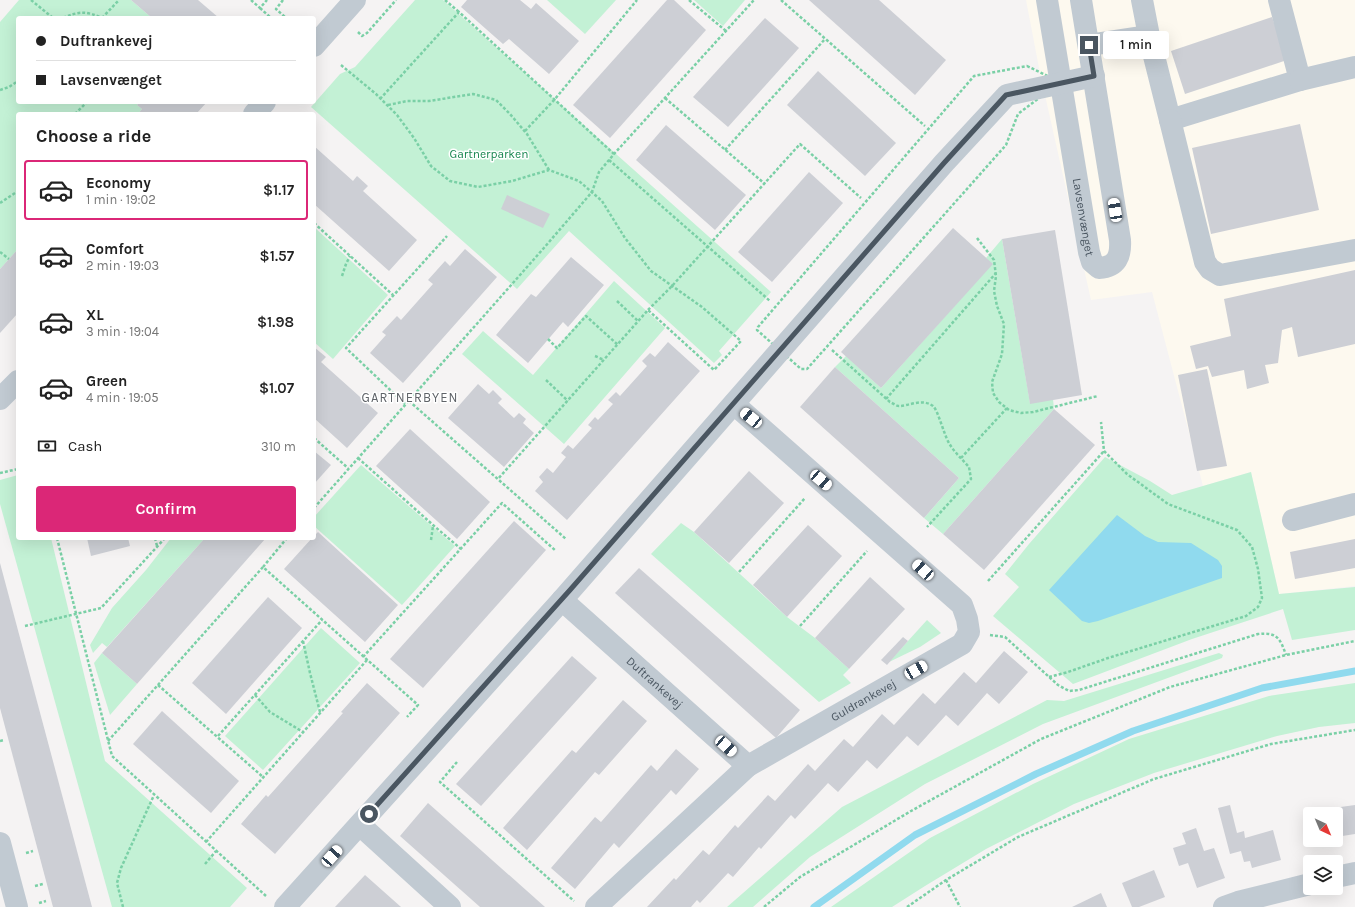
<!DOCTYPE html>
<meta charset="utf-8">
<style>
body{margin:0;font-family:Karla,sans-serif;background:#f6f6f6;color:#222;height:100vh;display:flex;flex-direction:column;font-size:15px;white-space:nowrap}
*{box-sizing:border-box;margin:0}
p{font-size:13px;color:#767676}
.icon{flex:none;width:22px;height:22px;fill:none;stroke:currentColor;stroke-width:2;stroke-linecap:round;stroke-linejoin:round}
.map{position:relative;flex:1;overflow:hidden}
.details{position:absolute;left:16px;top:112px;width:300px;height:428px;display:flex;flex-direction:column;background:#fff;border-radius:4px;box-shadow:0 4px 16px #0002}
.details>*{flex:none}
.hud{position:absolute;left:16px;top:16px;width:300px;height:88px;border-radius:4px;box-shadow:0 4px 16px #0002;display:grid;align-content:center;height:88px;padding:0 20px;background:#fff}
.needle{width:26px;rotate:136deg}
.tools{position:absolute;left:1303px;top:807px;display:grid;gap:8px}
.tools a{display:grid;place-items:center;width:40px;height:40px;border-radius:4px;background:#fff;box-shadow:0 4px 16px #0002;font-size:20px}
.end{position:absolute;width:18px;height:18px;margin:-9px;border:5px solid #4a5661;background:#fff;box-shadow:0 0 0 2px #fff}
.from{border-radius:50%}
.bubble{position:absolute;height:28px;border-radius:4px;background:#fff;box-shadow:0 4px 16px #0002;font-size:13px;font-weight:600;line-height:28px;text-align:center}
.car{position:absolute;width:12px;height:24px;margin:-12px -6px;border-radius:5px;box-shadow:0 0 3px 1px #0007;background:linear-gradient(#fff 24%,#345 0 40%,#fff 0 76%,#345 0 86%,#fff 0)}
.hud b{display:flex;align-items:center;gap:14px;height:38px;font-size:15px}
.hud b+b{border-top:1px solid #e0e0e0}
.hud i{width:10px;height:10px;background:#222}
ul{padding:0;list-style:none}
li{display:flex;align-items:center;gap:12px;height:60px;margin:0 8px 6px;padding:0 12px;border:2px solid transparent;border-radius:4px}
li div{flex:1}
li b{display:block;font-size:15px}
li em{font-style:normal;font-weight:600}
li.current{border-color:#db2777}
li>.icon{width:36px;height:36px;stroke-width:1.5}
h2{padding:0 20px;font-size:18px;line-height:48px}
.pay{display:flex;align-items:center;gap:10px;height:44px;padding:0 20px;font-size:15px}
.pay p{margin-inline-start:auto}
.primary-button{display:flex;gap:8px;margin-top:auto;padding:8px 20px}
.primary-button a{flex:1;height:46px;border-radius:4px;background:#db2777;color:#fff;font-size:16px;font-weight:600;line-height:46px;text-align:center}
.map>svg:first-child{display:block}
.commercial{fill:#fdf9ef}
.green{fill:#c3f1d5}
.water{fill:#90daee}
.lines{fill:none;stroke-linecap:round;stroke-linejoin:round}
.stream{stroke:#90daee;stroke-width:7}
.building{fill:#cdcfd5}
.path{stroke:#7ad0a6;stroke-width:2.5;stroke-dasharray:3 2;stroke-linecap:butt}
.minor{stroke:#c1cad2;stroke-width:22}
.route{stroke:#4a5661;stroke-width:5}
.labels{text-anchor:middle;stroke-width:3;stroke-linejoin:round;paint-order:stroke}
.park-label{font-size:12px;fill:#17864f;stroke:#fff}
.street-label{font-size:12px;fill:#4a5661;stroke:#fff}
.neighbourhood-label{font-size:13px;letter-spacing:1px;fill:#5f6368;stroke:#fff}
</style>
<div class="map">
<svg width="1355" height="907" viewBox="0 0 1355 907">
<rect width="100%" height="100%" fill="#f5f3f3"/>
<polygon class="commercial" points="1026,0 1355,0 1355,586 1279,594 1251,472 1203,486 1152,292 1091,300 1040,73"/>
<g class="green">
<polygon points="19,0 131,0 152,18 18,18 18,102 140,102 137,105 142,109 138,114 18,114 18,249 0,269 0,22"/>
<polygon points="415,0 443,0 771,292 719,351 722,355 714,363 569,231 517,289 311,107 340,74 355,67"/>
<polygon points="547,0 616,0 585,34"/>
<polygon points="694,0 745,0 723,26"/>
<polygon points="314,227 388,295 333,359 314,342"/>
<polygon points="1002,239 1030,403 1053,399 1054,409 943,534 924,518 959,478 835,367 846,356 881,388 992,264 986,258"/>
<polygon points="614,281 665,328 564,444 462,354 483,331 533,375"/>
<polygon points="1105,457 1150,481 1172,495 1251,472 1279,594 1355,587 1355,630 1292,640 1283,609 1192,639 1073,684 993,616 1019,587 1005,574 1029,544"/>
<polygon points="361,465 455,546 402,605 314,526 314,517"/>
<polygon points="18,475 18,538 51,538 105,761 247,888 230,907 112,907 0,504 0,480"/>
<polygon points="681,523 694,532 787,617 815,638 849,669 843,675 851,683 819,702 651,554"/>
<polygon points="171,538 205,538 107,647 102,643 93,653 90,645 112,608 146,570"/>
<polygon points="927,620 941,633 920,647 889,662"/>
<polygon points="321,628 360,663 263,770 225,736"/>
<polygon points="102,653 137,684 110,715 94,663"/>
<polygon points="1219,653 1223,655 1222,658 1043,724 925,784 810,857 753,907 727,907 842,807 1047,700 1064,701"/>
<polygon points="1355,683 1355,723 1319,727 1277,736 1154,773 1074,804 986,849 925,886 892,907 831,907 930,838 1033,784 1129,739 1269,696"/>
</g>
<polygon class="water" points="1117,515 1145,536 1158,542 1191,543 1218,560 1222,566 1222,578 1098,621 1089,623 1082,621 1049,590"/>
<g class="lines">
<polyline class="stream" points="814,907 915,835 1036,774 1133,731 1262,688 1355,671"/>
</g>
<g class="building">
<polygon points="131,0 198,0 219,18 152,18"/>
<polygon points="467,0 520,0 531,9 536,3 579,41 549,74 509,39 503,44 461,7"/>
<polygon points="667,0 674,0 706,30 610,138 573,105"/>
<polygon points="809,0 879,0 946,60 915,95"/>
<polygon points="1272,17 1287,60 1185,94 1171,51"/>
<polygon points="765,18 799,48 728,127 693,97"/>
<polygon points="818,71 896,143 865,176 787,105"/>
<polygon points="140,102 207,102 196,114 138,114 142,109 137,105"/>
<polygon points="1300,124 1319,210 1211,234 1192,148"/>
<polygon points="666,125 746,195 715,230 636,160"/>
<polygon points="314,146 353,181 357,176 368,186 363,191 417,240 389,271 314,204"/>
<polygon points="809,172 843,203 772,282 738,252"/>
<polygon points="507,195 550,214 543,228 501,209"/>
<polygon points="953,228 993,264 881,388 841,352"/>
<polygon points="1055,230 1082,395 1030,404 1002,239"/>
<polygon points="18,249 18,313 0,333 0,269"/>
<polygon points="465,249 497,277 403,383 370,353 386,335 382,332 397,316 401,320 433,284 428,280 445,261 450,266"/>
<polygon points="571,257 604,285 568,327 563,322 528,363 496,335 531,294 536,297"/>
<polygon points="1355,270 1355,344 1298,357 1292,327 1282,330 1278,363 1265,365 1269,383 1247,389 1244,370 1212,377 1208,366 1196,369 1190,346 1231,336 1224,299"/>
<polygon points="668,342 700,371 567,520 535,491 543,482 539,477 547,468 553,473 566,457 561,453 568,445 573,449 592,428 588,425 595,417 598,420 613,404 608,400 616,392 620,396 647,366 642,361 650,353 655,357"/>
<polygon points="314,347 326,357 321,362 378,413 347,448 314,418"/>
<polygon points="835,367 959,478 924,518 800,407"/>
<polygon points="1207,369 1227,466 1197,471 1178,375"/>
<polygon points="478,384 489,394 493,390 502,399 498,403 514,418 519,413 526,419 523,423 534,433 504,467 448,418"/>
<polygon points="1054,409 1095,445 984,570 943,534"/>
<polygon points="410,429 490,502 457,539 376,466"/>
<polygon points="314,451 331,465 314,484"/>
<polygon points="749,471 784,503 729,563 694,532"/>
<polygon points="514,521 546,550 423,688 390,659"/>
<polygon points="808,525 842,556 787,617 753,585"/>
<polygon points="318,532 398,605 365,642 284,569 312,538 314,538 314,536"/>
<polygon points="87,538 128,538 130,546 91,556"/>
<polygon points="205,538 266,538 137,684 102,653"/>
<polygon points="1355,539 1355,568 1295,579 1290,552"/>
<polygon points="0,563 92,907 53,907 0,708"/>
<polygon points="639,568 800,710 776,738 615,593"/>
<polygon points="870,577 905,609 849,669 815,638"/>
<polygon points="268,597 302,628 226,714 192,683"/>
<polygon points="903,637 908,641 887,665 881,660"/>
<polygon points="1004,651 1028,672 999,704 987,693 958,726 946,715 918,746 907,736 877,769 867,760 838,792 828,783 795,819 791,815 761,849 759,847 733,877 728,873 700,903 697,900 691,907 647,907 674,878 676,880 703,850 709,855 735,825 738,828 768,795 775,801 808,764 815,771 844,739 853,747 882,714 894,725 923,693 935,704 964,672 976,683"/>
<polygon points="572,656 597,678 481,806 456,784"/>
<polygon points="367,683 400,713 275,854 241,824 266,795 268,797 343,713 341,712"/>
<polygon points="623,700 647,721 599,775 595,772 527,850 503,828 572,750 576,753"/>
<polygon points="162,711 239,781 211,813 133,744"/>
<polygon points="676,749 699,769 676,795 671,790 619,848 614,843 575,889 551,868 595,817 601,822 651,765 657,771"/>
<polygon points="428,803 545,907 480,907 400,836"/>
<polygon points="1230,805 1237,833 1244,831 1245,838 1273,830 1281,860 1252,868 1250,861 1244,862 1241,851 1230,854 1218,808"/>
<polygon points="1355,805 1355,834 1336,837 1336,814 1327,814 1326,809"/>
<polygon points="1196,828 1204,851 1214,848 1225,878 1197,888 1188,863 1179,866 1173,848 1186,844 1182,833"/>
<polygon points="1154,870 1165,897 1139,907 1132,907 1122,883"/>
<polygon points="365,875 401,907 335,907"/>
<polygon points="1101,893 1107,907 1072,907"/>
</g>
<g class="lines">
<g class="path">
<polyline points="31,0 53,18"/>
<polyline points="251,0 260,8 267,0"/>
<polyline points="283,0 276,9 286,18"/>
<polyline points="445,0 459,12"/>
<polyline points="689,0 726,31"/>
<polyline points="781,0 925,126"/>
<polyline points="260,8 271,18"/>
<path d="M63,18C79,11 87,11 102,18"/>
<polyline points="102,18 119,0"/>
<polyline points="358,32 362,36 367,33 396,0"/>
<polyline points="341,65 376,94 397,115 414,138 431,166 450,181 478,187 512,181 549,170 579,181 602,201 625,238 651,271 702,307 741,341 714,370 648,310 498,479"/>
<polygon points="1027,66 1060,82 1018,114 1006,145 807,369 801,369 757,330 758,327 974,76"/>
<polyline points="0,90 9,87 18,81"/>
<polyline points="665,98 765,184"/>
<polyline points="380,99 459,12 614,154"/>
<polyline points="388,105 407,101 429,101 473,94 496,100 510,114 527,134 549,170"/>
<polyline points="75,114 87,102"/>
<polyline points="525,131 555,99 637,0"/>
<polyline points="725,150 825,39"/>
<polyline points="609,160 770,301"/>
<polyline points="0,203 18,191"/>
<polyline points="314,223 393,295"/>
<polyline points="977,238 994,260 996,276 994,291 997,306 1004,324 1002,354 992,382 993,393 999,402 1009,410 1021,413 1033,412 1098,396"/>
<polyline points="0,252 9,259"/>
<polyline points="342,276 346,264 350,256"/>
<polyline points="617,301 638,321"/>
<polyline points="648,310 672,286 800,144 861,198"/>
<polyline points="548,339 557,348 586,316 618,345"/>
<path d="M832,350L890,402C893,403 896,406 899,406C909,406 922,398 933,406C938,410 944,435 949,443C954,452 962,459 969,467L971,479L927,527"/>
<polyline points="595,356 604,360"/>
<polyline points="546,380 568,401"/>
<polyline points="886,399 996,273"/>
<polyline points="409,401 566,539"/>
<polyline points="405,404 346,348 447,236"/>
<polyline points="314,438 348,468"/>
<polyline points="358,458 433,525 461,549"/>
<polyline points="961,458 1007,408"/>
<polyline points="0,473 18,469"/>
<polyline points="314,508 543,249 592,192 599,172 614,154 754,0"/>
<polyline points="57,538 112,756 266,896"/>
<polyline points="155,538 157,546"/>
<polyline points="431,540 433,526"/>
<polyline points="263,567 287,538"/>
<polyline points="739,572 805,498"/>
<polyline points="988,581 1104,451"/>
<polyline points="25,626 101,608 165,538"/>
<polyline points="800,626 867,551"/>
<path d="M990,635L1005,637L1058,685L1069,691L1079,690L1258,634C1277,632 1280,638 1286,655"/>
<polyline points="303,641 310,673 320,712"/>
<polyline points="363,657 502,503 556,551"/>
<polyline points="1049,677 1068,672 1108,658 1246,616 1258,607 1262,598 1258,569 1252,547 1237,530 1168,504 1127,474 1104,451 1101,422"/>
<polyline points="158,685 263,777"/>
<polyline points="255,695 270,712 303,732"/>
<polyline points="218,736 322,620"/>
<polyline points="0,741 4,740"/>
<polyline points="108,741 263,567 418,705 407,717"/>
<polyline points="457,762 440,782 574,901"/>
<polyline points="206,842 367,660"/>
<polyline points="26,853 33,851"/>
<polyline points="205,864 216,851"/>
<polyline points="946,880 960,907"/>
<polyline points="35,886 43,884"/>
<polyline points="39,903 46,901"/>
<polyline points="123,907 117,883 121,868 154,795"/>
<polyline points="764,907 800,877 911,811 1041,739 1170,687 1286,655 1355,641"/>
<polyline points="907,907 946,880 1018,837 1154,779 1271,744 1355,730"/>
</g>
<g class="minor">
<path id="s1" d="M1047,0L1089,252L1092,262L1099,268C1117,267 1121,256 1120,240L1081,0"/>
<polyline points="1142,0 1149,36 1170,120 1300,80 1279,0"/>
<polyline points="1089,45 1149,36"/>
<polyline points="314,46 355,0"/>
<polyline points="1300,80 1355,67"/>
<polyline points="254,114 265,102"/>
<polyline points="1170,120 1205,262 1210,269 1220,275 1355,250"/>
<polyline points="0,399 18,381"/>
<polyline points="1293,520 1355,504"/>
<path id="s2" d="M562,600L748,766"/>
<polyline points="360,825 450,907"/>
<polyline points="0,843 17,907"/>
<polyline points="1336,877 1355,873"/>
<polyline points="285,907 562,600 944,163 1007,95 1094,76"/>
<path id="s3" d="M596,907L748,766L962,644L969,632L967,619L962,605L734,404"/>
<polyline points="1224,907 1238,902 1310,884"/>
</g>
</g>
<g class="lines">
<polyline class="route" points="369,814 570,590 944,163 1006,95 1094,76 1089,45"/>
</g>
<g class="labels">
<g class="park-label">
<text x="489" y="158">Gartnerparken</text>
</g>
<g class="street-label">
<text dy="4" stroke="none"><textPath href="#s1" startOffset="220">Lavsenvænget</textPath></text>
<text dy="4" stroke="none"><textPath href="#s2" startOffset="124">Duftrankevej</textPath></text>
<text dy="4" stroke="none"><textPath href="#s3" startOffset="340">Guldrankevej</textPath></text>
</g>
<g class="neighbourhood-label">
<text x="410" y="402">GARTNERBYEN</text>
</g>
</g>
</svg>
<div class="tools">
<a><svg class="needle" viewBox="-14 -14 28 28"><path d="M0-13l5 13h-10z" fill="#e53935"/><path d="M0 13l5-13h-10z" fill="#767676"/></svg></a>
<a><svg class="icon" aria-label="layers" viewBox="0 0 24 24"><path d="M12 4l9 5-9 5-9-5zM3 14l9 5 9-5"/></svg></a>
</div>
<i class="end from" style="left:369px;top:814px"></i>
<i class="end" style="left:1089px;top:45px"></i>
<div class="bubble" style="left:1103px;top:31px;width:66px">1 min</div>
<i class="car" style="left:1115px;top:210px;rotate:351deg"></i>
<i class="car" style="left:751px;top:418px;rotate:309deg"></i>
<i class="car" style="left:821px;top:480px;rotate:131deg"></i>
<i class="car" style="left:923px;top:570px;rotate:312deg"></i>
<i class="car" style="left:916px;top:670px;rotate:60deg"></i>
<i class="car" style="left:726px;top:746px;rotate:132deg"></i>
<i class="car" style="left:332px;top:856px;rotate:42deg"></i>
<div class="hud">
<b><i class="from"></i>Duftrankevej</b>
<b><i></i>Lavsenvænget</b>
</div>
<section class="details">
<h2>Choose a ride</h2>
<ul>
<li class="current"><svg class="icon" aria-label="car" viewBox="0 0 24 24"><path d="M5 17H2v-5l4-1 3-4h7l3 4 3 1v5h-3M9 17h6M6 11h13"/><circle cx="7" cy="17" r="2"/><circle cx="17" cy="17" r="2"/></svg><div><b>Economy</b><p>1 min · 19:02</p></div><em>$1.17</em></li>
<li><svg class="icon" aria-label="car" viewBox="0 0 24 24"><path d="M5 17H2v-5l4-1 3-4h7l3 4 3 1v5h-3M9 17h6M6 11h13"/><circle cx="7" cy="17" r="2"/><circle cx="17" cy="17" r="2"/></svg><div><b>Comfort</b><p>2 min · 19:03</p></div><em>$1.57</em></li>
<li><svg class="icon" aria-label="car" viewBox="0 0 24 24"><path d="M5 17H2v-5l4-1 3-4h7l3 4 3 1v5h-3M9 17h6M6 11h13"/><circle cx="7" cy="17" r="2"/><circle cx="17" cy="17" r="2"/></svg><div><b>XL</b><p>3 min · 19:04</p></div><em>$1.98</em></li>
<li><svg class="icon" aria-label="car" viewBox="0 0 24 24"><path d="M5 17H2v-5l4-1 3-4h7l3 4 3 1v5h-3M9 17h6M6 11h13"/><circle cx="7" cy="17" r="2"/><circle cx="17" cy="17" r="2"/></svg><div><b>Green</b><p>4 min · 19:05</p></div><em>$1.07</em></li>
</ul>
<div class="pay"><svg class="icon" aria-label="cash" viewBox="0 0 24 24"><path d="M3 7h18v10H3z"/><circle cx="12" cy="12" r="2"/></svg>Cash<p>310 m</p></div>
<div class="primary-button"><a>Confirm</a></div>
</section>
</div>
